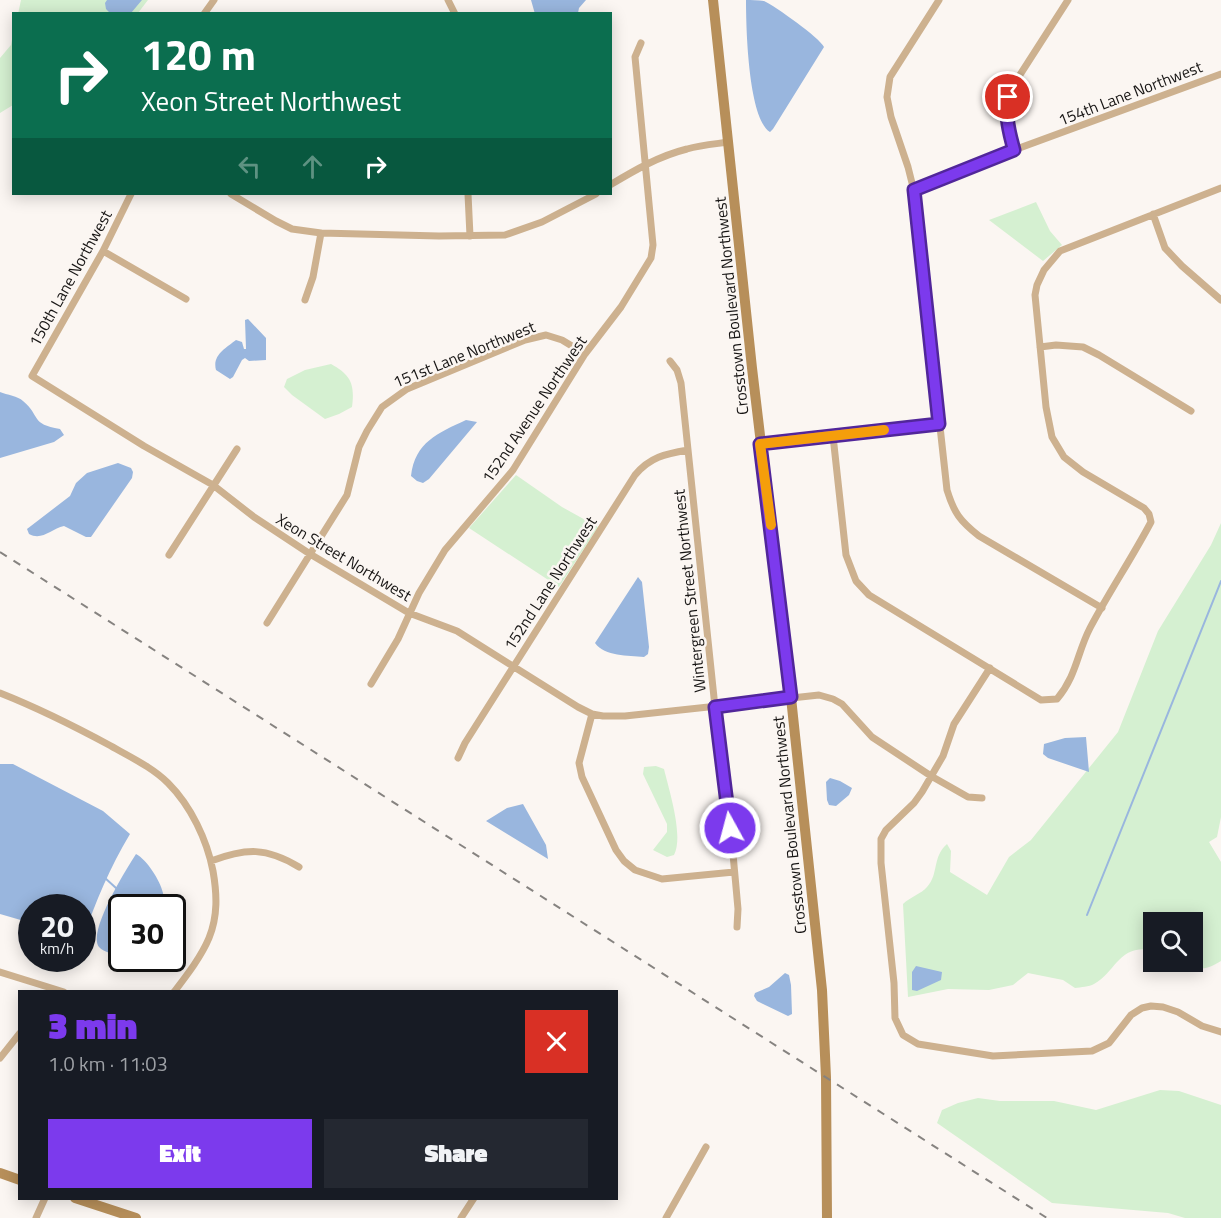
<!DOCTYPE html>
<meta charset="utf-8">
<style>
:root{--surface:#171b24;--page:#242831;--text:#f1f3f6;--muted:#9ea1a6;--accent:#7c3aed}
body{margin:0;font-family:"Titillium Web",sans-serif;background:var(--page);color:var(--text);height:100vh;display:flex;flex-direction:column;font-size:22px;white-space:nowrap}
*{box-sizing:border-box;margin:0}
p{font-size:20px;color:var(--muted)}
.icon{flex:none;width:33px;height:33px;fill:none;stroke:currentColor;stroke-width:2;stroke-linecap:round;stroke-linejoin:round}
.map{position:relative;flex:1;overflow:hidden}
.side{position:absolute;left:18px;top:990px;width:600px;height:210px;display:flex;flex-direction:column;background:var(--surface);border-radius:0px;box-shadow:0 3px 15px #0003}
.side>*{flex:none}
.top-card{position:absolute;left:12px;top:12px;width:600px;height:183px;border-radius:0px;box-shadow:0 3px 15px #0003;background:#0b6e4f;color:#fff;overflow:hidden}
.tools{position:absolute;left:1143px;top:912px;display:grid;gap:12px}
.tools a{display:grid;place-items:center;width:60px;height:60px;border-radius:0px;background:var(--surface);box-shadow:0 3px 15px #0003;font-size:30px}
.speed{position:absolute;left:18px;top:894px;display:flex;gap:12px;font-size:30px;font-weight:700;text-align:center}
.speed>*{display:grid;place-content:center;width:78px;height:78px;border-radius:50%;background:var(--surface);box-shadow:0 3px 15px #0003;line-height:1}
.speed small{font-size:15px;font-weight:400}
.speed .limit{border:3px solid #111;border-radius:9px;background:#fff;color:#111}
.pin{position:absolute;display:grid;place-items:center;width:51px;height:51px;color:#fff;margin:-26px;border:3px solid #fff;border-radius:50%;box-shadow:0 2px 6px #0007}
.me{position:absolute;width:66px;margin:-33px;rotate:353deg;stroke-linejoin:round;filter:drop-shadow(0 0 4px #0008)}
.turn{display:flex;align-items:center;gap:21px;height:126px;padding:0 30px;font-size:27px}
.turn .icon{width:78px;height:78px;stroke-width:2.5}
.turn b{display:block;font-size:42px;line-height:51px}
.lanes{display:flex;align-items:center;height:57px;padding:0 30px;background:#0003;justify-content:center;gap:30px;direction:ltr}
.lanes .off{opacity:.35}
.round{display:grid;place-items:center;flex:none;width:63px;height:63px;border-radius:0px;background:var(--page)}
.overview{display:flex;align-items:center;justify-content:space-between;height:102px;padding:0 30px}
h1{font-size:36px;font-weight:800;line-height:45px;color:var(--accent)}
.action{display:flex;gap:12px;margin-top:auto;padding:12px 30px}
.action a{flex:1;height:69px;border-radius:0px;background:var(--accent);color:#fff;font-size:24px;font-weight:800;line-height:69px;text-align:center}
.action a+a{background:var(--page);color:var(--text)}
.map>svg:first-child{display:block}
</style>
<div class="map">
<svg width="1221" height="1218" viewBox="0 0 1221 1218">
<rect width="100%" height="100%" fill="#fbf6f2"/>
<path fill="#d5f0d1" d="M 21,0 L 148,0 L 138,13 L 18,14 Z
M 13,34 L 13,105 L 0,113 L 0,58 L 11,45 Z
M 1036,202 L 1050,231 L 1062,245 L 1043,261 L 989,220 Z
M 331,364 C 351,375 355,384 352,407 L 339,414 L 325,419 L 292,395 L 284,387 L 287,379 L 305,370 Z
M 516,475 L 562,507 L 598,527 L 559,587 L 469,528 Z
M 1221,523 L 1221,817 L 1217,837 L 1209,842 L 1221,862 L 1221,961 C 1205,970 1202,971 1185,962 L 1192,962 L 1192,922 L 1154,922 L 1153,950 C 1118,944 1117,971 1094,984 C 1089,987 1081,987 1075,988 L 1063,980 L 1028,973 L 1013,985 L 989,990 L 948,989 L 908,997 L 903,904 C 910,897 921,894 927,887 C 939,874 932,857 947,844 L 951,851 L 950,872 L 987,895 L 1009,857 L 1031,840 L 1118,732 L 1158,631 L 1211,545 Z
M 656,766 L 664,769 C 669,790 684,836 674,855 L 667,857 L 653,850 L 667,832 L 667,824 L 643,774 L 644,767 Z
M 1160,1090 L 1179,1091 L 1221,1105 L 1221,1218 L 1185,1218 L 1168,1213 L 1052,1203 L 937,1123 L 942,1110 L 958,1103 L 978,1098 L 1000,1101 L 1054,1101 L 1096,1110 Z"/>
<path fill="#99b6de" d="M 107,0 L 142,0 L 131,13 L 111,14 L 106,9 L 105,3 Z
M 531,0 L 586,0 L 579,8 L 578,13 L 535,14 Z
M 746,0 C 751,0 759,0 764,1 C 775,6 820,38 824,47 L 773,129 L 770,132 C 748,118 746,26 746,0 Z
M 248,319 L 266,338 L 266,360 L 249,361 L 245,358 L 242,360 L 233,377 L 230,379 L 216,370 C 212,355 226,348 236,340 L 242,342 L 244,349 L 246,349 L 245,320 Z
M 0,392 C 7,395 18,396 23,401 C 41,416 30,424 60,429 L 64,435 L 54,442 L 0,458 Z
M 466,420 L 477,422 L 429,479 L 423,483 L 417,481 L 411,476 C 415,442 438,433 466,420 Z
M 118,463 L 131,468 L 133,472 L 132,478 L 91,537 L 86,537 L 64,526 C 51,529 42,541 29,534 L 27,529 L 70,496 L 76,483 L 87,473 Z
M 638,577 L 642,582 L 649,647 L 648,654 L 644,657 C 628,655 605,657 595,643 Z
M 1086,737 L 1089,772 L 1048,758 L 1043,754 L 1044,744 L 1065,738 Z
M 0,764 L 13,764 L 103,811 L 130,834 C 110,867 96,901 83,938 L 82,908 L 32,908 L 31,923 L 0,914 Z
M 830,778 L 840,781 L 852,788 L 849,795 L 836,806 L 829,805 L 827,800 L 826,782 Z
M 523,804 L 546,845 L 548,859 L 486,821 L 507,808 Z
M 136,854 C 147,860 160,880 163,893 C 164,897 162,903 162,907 L 122,908 L 122,958 L 132,959 L 124,966 C 122,964 121,961 119,959 C 115,953 104,953 99,947 C 87,932 127,868 136,854 Z
M 916,966 L 942,972 L 941,980 L 917,991 L 912,990 L 912,972 Z
M 785,973 L 789,975 L 791,985 L 792,1014 L 788,1016 L 757,1001 L 754,996 L 755,993 L 769,987 Z"/>
<g fill="none" stroke-linecap="round" stroke-linejoin="round">
<path stroke="#99b6de" stroke-width="2" d="M 105,878 L 116,888
M 1087,915 L 1221,581"/>
<path stroke="#cdb18f" stroke-width="7" d="M 448,0 L 455,14
M 939,0 L 890,77 L 887,97 L 891,117 L 908,167 L 914,191 L 947,490 C 954,513 960,521 979,536 L 1102,608
M 204,14 L 214,0
M 1014,150 C 1007,126 1004,108 1014,84 L 1068,0
M 610,185 C 635,170 659,156 687,149 C 701,145 715,144 729,142
M 914,191 L 1014,150 L 1221,74
M 131,194 L 103,251 L 32,376 L 144,446 L 213,485 L 254,517 L 310,554 L 409,613 L 457,631 L 578,707 L 592,714 L 603,716 L 625,716 L 819,695 L 833,699 L 842,704 L 872,737 L 931,776 L 968,797 L 982,798
M 231,194 L 276,221 L 292,229 L 321,233 L 439,236 L 505,235 L 542,222 L 596,194
M 468,194 L 470,236
M 1153,214 L 1165,248 L 1182,266 L 1221,300
M 103,251 L 186,299
M 305,300 L 313,277 L 321,233
M 1040,347 L 1056,345 L 1083,347 L 1099,355 L 1191,411
M 670,361 L 677,370 L 681,383 L 715,707 L 732,843 L 738,909 L 737,927
M 833,436 L 846,555 L 856,581 L 869,595 L 1041,700 L 1057,699 C 1077,675 1077,653 1090,628 C 1109,592 1132,558 1151,522 L 1149,514 L 1144,508 L 1083,472 L 1064,457 L 1052,437 L 1046,407 L 1035,295 L 1037,285 L 1044,270 L 1060,251 L 1221,188
M 760,444 L 939,424
M 169,555 L 237,449
M 267,623 L 347,495 L 359,447 L 367,431 L 382,407 L 407,389 L 525,340 L 546,335 L 562,340 L 585,354
M 990,668 L 954,724 L 943,756 L 922,792 L 914,803 L 886,830 L 881,839 L 881,863 L 894,983 L 895,1018 L 903,1035 L 918,1044 L 993,1056 L 1092,1051 L 1109,1043 L 1131,1015 L 1142,1008 L 1151,1006 L 1163,1007 L 1178,1012 L 1202,1026 L 1221,1032
M 371,684 L 398,639 L 419,593 L 445,550 L 513,470 L 585,354 L 621,307 L 651,258 L 653,245 L 635,57 L 641,43
M 0,693 C 38,708 74,726 111,746 C 130,757 152,767 168,783 C 191,806 207,840 213,871 C 217,894 218,916 209,938 C 201,957 187,975 174,992
M 592,714 L 579,763 L 582,777 L 616,850 L 624,861 L 635,870 L 662,879 L 734,872
M 458,758 L 465,743 L 635,475 C 650,457 665,454 688,450
M 211,861 C 246,848 266,847 299,867
M 0,972 L 64,992
M 0,1058 L 20,1033
M 36,1218 L 45,1198
M 461,1218 L 474,1198
M 666,1218 L 706,1147"/>
<path stroke="#b78f5a" stroke-width="10" d="M 713,0 L 752,368 L 790,688 L 822,990 L 826,1077 L 827,1218
M 0,1173 L 20,1180
M 75,1198 L 136,1218"/>
<path stroke="#868380" stroke-width="2" stroke-dasharray="8 8" stroke-linecap="butt" d="M 0,552 L 1047,1218"/>
</g>
<g fill="none" stroke-linecap="round" stroke-linejoin="round">
<defs>
<path id="route" d="M 730,828 L 715,707 L 791,697 L 760,444 L 939,424 L 914,190 L 1014,150 C 1009,132 1005,116 1008,97"/>
</defs>
<use href="#route" stroke="#51269a" stroke-width="15"/>
<use href="#route" stroke="#7c3aed" stroke-width="10"/>
<path stroke="#f59e0b" stroke-width="10" d="M 771,525 L 760,444 L 884,430"/>
</g>
<g text-anchor="middle" stroke-width="5" stroke-linejoin="round" paint-order="stroke">
<g font-size="16" fill="#171514" stroke="#fbf6f2">
<text transform="translate(1130 93) rotate(-21)" y="6">154th Lane Northwest</text>
<text transform="translate(70 278) rotate(-61)" y="6">150th Lane Northwest</text>
<text transform="translate(731 306) rotate(-96)" y="6">Crosstown Boulevard Northwest</text>
<text transform="translate(464 354) rotate(-22)" y="6">151st Lane Northwest</text>
<text transform="translate(534 409) rotate(-56)" y="6">152nd Avenue Northwest</text>
<text transform="translate(344 557) rotate(31)" y="6">Xeon Street Northwest</text>
<text transform="translate(550 583) rotate(-57)" y="6">152nd Lane Northwest</text>
<text transform="translate(689 591) rotate(-96)" y="6">Wintergreen Street Northwest</text>
<text transform="translate(789 825) rotate(-96)" y="6">Crosstown Boulevard Northwest</text>
</g>
</g>
</svg>
<div class="tools">
<a><svg class="icon" aria-label="search" viewBox="0 0 24 24"><circle cx="10" cy="10" r="6"/><path d="M15 15l6 6"/></svg></a>
</div>
<div class="speed"><div>20<small>km/h</small></div><div class="limit">30</div></div>
<div class="pin" style="left:1008px;top:97px;background:#d93025"><svg class="icon" aria-label="arrive" viewBox="0 0 24 24"><path d="M6 21V4h12l-3 4 3 4H6"/></svg></div>
<svg class="me" style="left:730px;top:828px" viewBox="-20 -20 40 40"><circle r="17" fill="#7c3aed" stroke="#fff" stroke-width="3"/><path d="M0-11L8 9 0 5-8 9z" fill="#fff"/></svg>
<div class="top-card">
<div class="turn"><svg class="icon" aria-label="right" viewBox="0 0 24 24"><path d="M7 20v-9h11M14 6l5 5-5 5"/></svg><div><b>120 m</b>Xeon Street Northwest</div></div>
<div class="lanes"><svg class="icon off" aria-label="left" viewBox="0 0 24 24"><path d="M17 20v-9H6M10 6l-5 5 5 5"/></svg><svg class="icon off" aria-label="ahead" viewBox="0 0 24 24"><path d="M12 20V5M6 11l6-6 6 6"/></svg><svg class="icon" aria-label="right" viewBox="0 0 24 24"><path d="M7 20v-9h11M14 6l5 5-5 5"/></svg></div>
</div>
<section class="side">
<div class="overview"><div><h1>3 min</h1><p>1.0 km · 11:03</p></div><a class="round" style="background:#d93025;color:#fff"><svg class="icon" aria-label="close" viewBox="0 0 24 24"><path d="M6 6l12 12M18 6L6 18"/></svg></a></div>
<div class="action"><a>Exit</a><a>Share</a></div>
</section>
</div>
